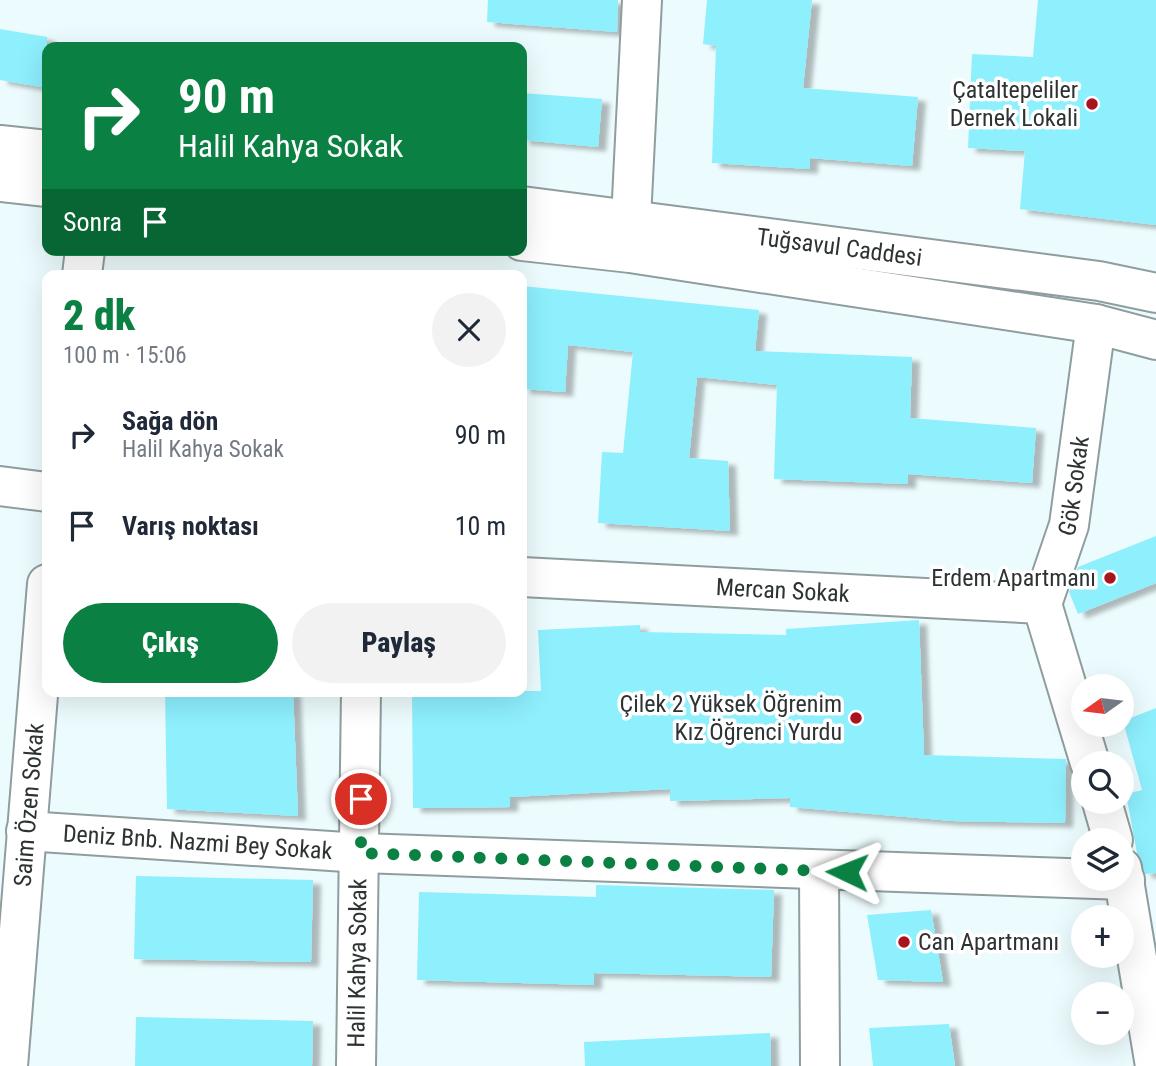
<!DOCTYPE html>
<html lang="tr">
<meta charset="utf-8">
<style>
:root{--surface:#fff;--page:#f2f2f3;--text:#1f2937;--muted:#747a83;--accent:#0b8043}
body{margin:0;font-family:"Roboto Condensed",sans-serif;background:var(--page);color:var(--text);height:100vh;display:flex;flex-direction:column;font-size:26px;white-space:nowrap}
*{box-sizing:border-box;margin:0}
p{font-size:23px;color:var(--muted)}
.icon{flex:none;width:38px;height:38px;fill:none;stroke:currentColor;stroke-width:2;stroke-linecap:round;stroke-linejoin:round}
.map{position:relative;flex:1;overflow:hidden}
.panel{position:absolute;left:42px;top:270px;width:485px;height:427px;display:flex;flex-direction:column;background:var(--surface);border-radius:14px;box-shadow:0 7px 28px #0002}
.panel>*{flex:none}
.banner{position:absolute;left:42px;top:42px;width:485px;height:214px;border-radius:14px;box-shadow:0 7px 28px #0002;background:#0b8043;color:#fff;overflow:hidden}
.needle{width:46px;rotate:256deg}
.fabs{position:absolute;left:1071px;top:674px;display:grid;gap:14px}
.fabs a{display:grid;place-items:center;width:63px;height:63px;border-radius:50%;background:var(--surface);box-shadow:0 7px 28px #0002;font-size:35px}
.pin{position:absolute;display:grid;place-items:center;width:60px;height:60px;color:#fff;margin:-30px;border:4px solid #fff;border-radius:50%;box-shadow:0 2px 7px #0007}
.me{position:absolute;width:77px;margin:-38px;rotate:272deg;stroke-linejoin:round;filter:drop-shadow(0 0 5px #0008)}
.turn{display:flex;align-items:center;gap:24px;height:147px;padding:0 21px;font-size:32px}
.turn .icon{width:91px;height:91px;stroke-width:2.5}
.turn b{display:block;font-size:49px;line-height:60px}
.then{display:flex;align-items:center;height:66px;padding:0 21px;background:#0003;gap:14px;font-size:26px}
.round{display:grid;place-items:center;flex:none;width:74px;height:74px;border-radius:37px;background:var(--page)}
.summary{display:flex;align-items:center;justify-content:space-between;height:119px;padding:0 21px}
h1{font-size:42px;font-weight:800;line-height:52px;color:var(--accent)}
.button{display:flex;gap:14px;margin-top:auto;padding:14px 21px}
.button a{flex:1;height:80px;border-radius:42px;background:var(--accent);color:#fff;font-size:28px;font-weight:800;line-height:80px;text-align:center}
.button a+a{background:var(--page);color:var(--text)}
ul{padding:0;list-style:none}
li{display:flex;align-items:center;gap:21px;height:91px;padding:0 21px}
li div{flex:1}
li b{display:block;font-size:26px}
li em{font-style:normal}
.map>svg:first-child{display:block}
</style>
<div class="map">
<svg width="1156" height="1066" viewBox="0 0 1156 1066">
<defs>
<filter id="shadow"><feDropShadow dx="8" dy="4.5" stdDeviation="2" flood-color="#0004"/></filter>
</defs>
<rect width="100%" height="100%" fill="#ecfbfd"/>
<path fill="#8eeffd" filter="url(#shadow)" d="M 488,0 L 618,0 L 617,32 L 487,22 Z
M 707,0 L 812,0 L 803,88 L 918,97 L 912,166 L 810,158 L 810,169 L 712,163 L 716,46 L 703,44 Z
M 1038,0 L 1156,0 L 1156,225 L 1020,209 L 1025,151 L 968,148 L 972,54 L 1033,57 Z
M 0,29 L 47,37 L 47,88 L 0,80 Z
M 522,93 L 602,99 L 598,147 L 522,140 Z
M 522,286 L 759,310 L 755,351 L 912,357 L 910,418 L 1036,428 L 1032,483 L 908,474 L 908,484 L 774,479 L 777,385 L 697,377 L 689,458 L 728,461 L 730,531 L 598,523 L 602,452 L 623,453 L 633,352 L 568,345 L 565,392 L 522,389 Z
M 1156,536 L 1156,583 L 1078,614 L 1069,592 L 1078,567 Z
M 919,620 L 924,755 L 1066,759 L 1065,823 L 953,821 L 790,807 L 790,798 L 670,801 L 670,789 L 510,797 L 510,807 L 413,808 L 412,691 L 541,691 L 538,630 L 640,625 L 640,632 L 786,635 L 786,629 Z
M 165,691 L 293,691 L 298,816 L 167,809 Z
M 1156,708 L 1156,873 L 1145,874 L 1137,853 L 1126,794 L 1142,790 L 1123,721 Z
M 136,876 L 313,880 L 311,962 L 134,959 Z
M 596,885 L 774,890 L 771,977 L 594,973 L 594,985 L 417,980 L 419,892 L 596,897 Z
M 931,910 L 943,982 L 878,980 L 867,915 Z
M 136,1017 L 313,1021 L 312,1066 L 135,1066 Z
M 949,1024 L 955,1066 L 873,1066 L 869,1028 Z
M 770,1033 L 771,1066 L 585,1066 L 584,1042 Z"/>
<g fill="none" stroke-linecap="round" stroke-linejoin="round">
<defs>
<g id="minor">
<path d="M 631,219 L 642,0"/>
<path d="M 82,275 L 85,250"/>
<path d="M 0,486 L 47,492"/>
<path id="s1" d="M 522,577 L 1042,604"/>
<path id="s2" d="M 1090,763 L 1042,604 L 1069,525 L 1096,324"/>
<path d="M 1102,802 L 1113,840"/>
<path id="s3" d="M 26,831 L 361,853 L 1125,880"/>
<path d="M 1122,868 L 1155,1066"/>
<path d="M 819,871 L 820,1066"/>
<path id="s4" d="M 8,1066 L 47,584"/>
<path id="s5" d="M 356,1066 L 361,691"/>
</g>
<g id="secondary">
<path d="M 0,145 L 47,150"/>
<path d="M 0,182 L 47,187"/>
<path id="s6" d="M 522,206 L 1099,281 L 1156,293"/>
<path d="M 522,241 L 630,253 L 1096,324 L 1156,340"/>
</g>
</defs>
<use href="#minor" stroke="#8f9d9f" stroke-width="42"/>
<use href="#secondary" stroke="#8f9d9f" stroke-width="42"/>
<use href="#minor" stroke="#fff" stroke-width="38"/>
<use href="#secondary" stroke="#fff" stroke-width="38"/>
</g>
<g fill="none" stroke-linecap="round" stroke-linejoin="round">
<path stroke="#0b8043" stroke-width="12" stroke-dasharray="0 21.6" d="M 361,799 L 361,853 L 847,872"/>
</g>
<g fill="#a9151e" stroke="#fff" stroke-width="2.5">
<circle cx="1092" cy="104" r="7"/>
<circle cx="1110" cy="578" r="7"/>
<circle cx="856" cy="718" r="7"/>
<circle cx="904" cy="942" r="7"/>
</g>
<g text-anchor="middle" stroke-width="7" stroke-linejoin="round" paint-order="stroke">
<g font-size="24" fill="#2d3233" stroke="#fff" text-anchor="end">
<text x="1078" y="98">Çataltepeliler<tspan x="1078" dy="28">Dernek Lokali</tspan></text>
<text x="1096" y="586">Erdem Apartmanı</text>
<text x="842" y="712">Çilek 2 Yüksek Öğrenim<tspan x="842" dy="28">Kız Öğrenci Yurdu</tspan></text>
<text x="918" y="950" text-anchor="start">Can Apartmanı</text>
</g>
<g font-size="24" fill="#2d3233" stroke="#fff">
<text dy="8" stroke="none"><textPath href="#s6" startOffset="320">Tuğsavul Caddesi</textPath></text>
<text dy="8" stroke="none"><textPath href="#s2" startOffset="289">Gök Sokak</textPath></text>
<text dy="8" stroke="none"><textPath href="#s1" startOffset="261">Mercan Sokak</textPath></text>
<text dy="8" stroke="none"><textPath href="#s4" startOffset="262">Saim Özen Sokak</textPath></text>
<text dy="8" stroke="none"><textPath href="#s3" startOffset="172">Deniz Bnb. Nazmi Bey Sokak</textPath></text>
<text dy="8" stroke="none"><textPath href="#s5" startOffset="103">Halil Kahya Sokak</textPath></text>
</g>
</g>
</svg>
<div class="fabs">
<a><svg class="needle" viewBox="-14 -14 28 28"><path d="M0-13l5 13h-10z" fill="#e53935"/><path d="M0 13l5-13h-10z" fill="#747a83"/></svg></a>
<a><svg class="icon" aria-label="search" viewBox="0 0 24 24"><circle cx="10" cy="10" r="6"/><path d="M15 15l6 6"/></svg></a>
<a><svg class="icon" aria-label="layers" viewBox="0 0 24 24"><path d="M12 4l9 5-9 5-9-5zM3 14l9 5 9-5"/></svg></a>
<a>+</a>
<a>−</a>
</div>
<div class="pin" style="left:361px;top:799px;background:#d93025"><svg class="icon" aria-label="arrive" viewBox="0 0 24 24"><path d="M6 21V4h12l-3 4 3 4H6"/></svg></div>
<svg class="me" style="left:847px;top:872px" viewBox="-20 -20 40 40"><path d="M0-17L14 15 0 8-14 15z" fill="#0b8043" stroke="#fff" stroke-width="4"/></svg>
<div class="banner">
<div class="turn"><svg class="icon" aria-label="right" viewBox="0 0 24 24"><path d="M7 20v-9h11M14 6l5 5-5 5"/></svg><div><b>90 m</b>Halil Kahya Sokak</div></div>
<div class="then">Sonra<svg class="icon" aria-label="arrive" viewBox="0 0 24 24"><path d="M6 21V4h12l-3 4 3 4H6"/></svg></div>
</div>
<section class="panel">
<div class="summary"><div><h1>2 dk</h1><p>100 m · 15:06</p></div><a class="round"><svg class="icon" aria-label="close" viewBox="0 0 24 24"><path d="M6 6l12 12M18 6L6 18"/></svg></a></div>
<ul>
<li><svg class="icon" aria-label="right" viewBox="0 0 24 24"><path d="M7 20v-9h11M14 6l5 5-5 5"/></svg><div><b>Sağa dön</b><p>Halil Kahya Sokak</p></div><em>90 m</em></li>
<li><svg class="icon" aria-label="arrive" viewBox="0 0 24 24"><path d="M6 21V4h12l-3 4 3 4H6"/></svg><div><b>Varış noktası</b></div><em>10 m</em></li>
</ul>
<div class="button"><a>Çıkış</a><a>Paylaş</a></div>
</section>
</div>
